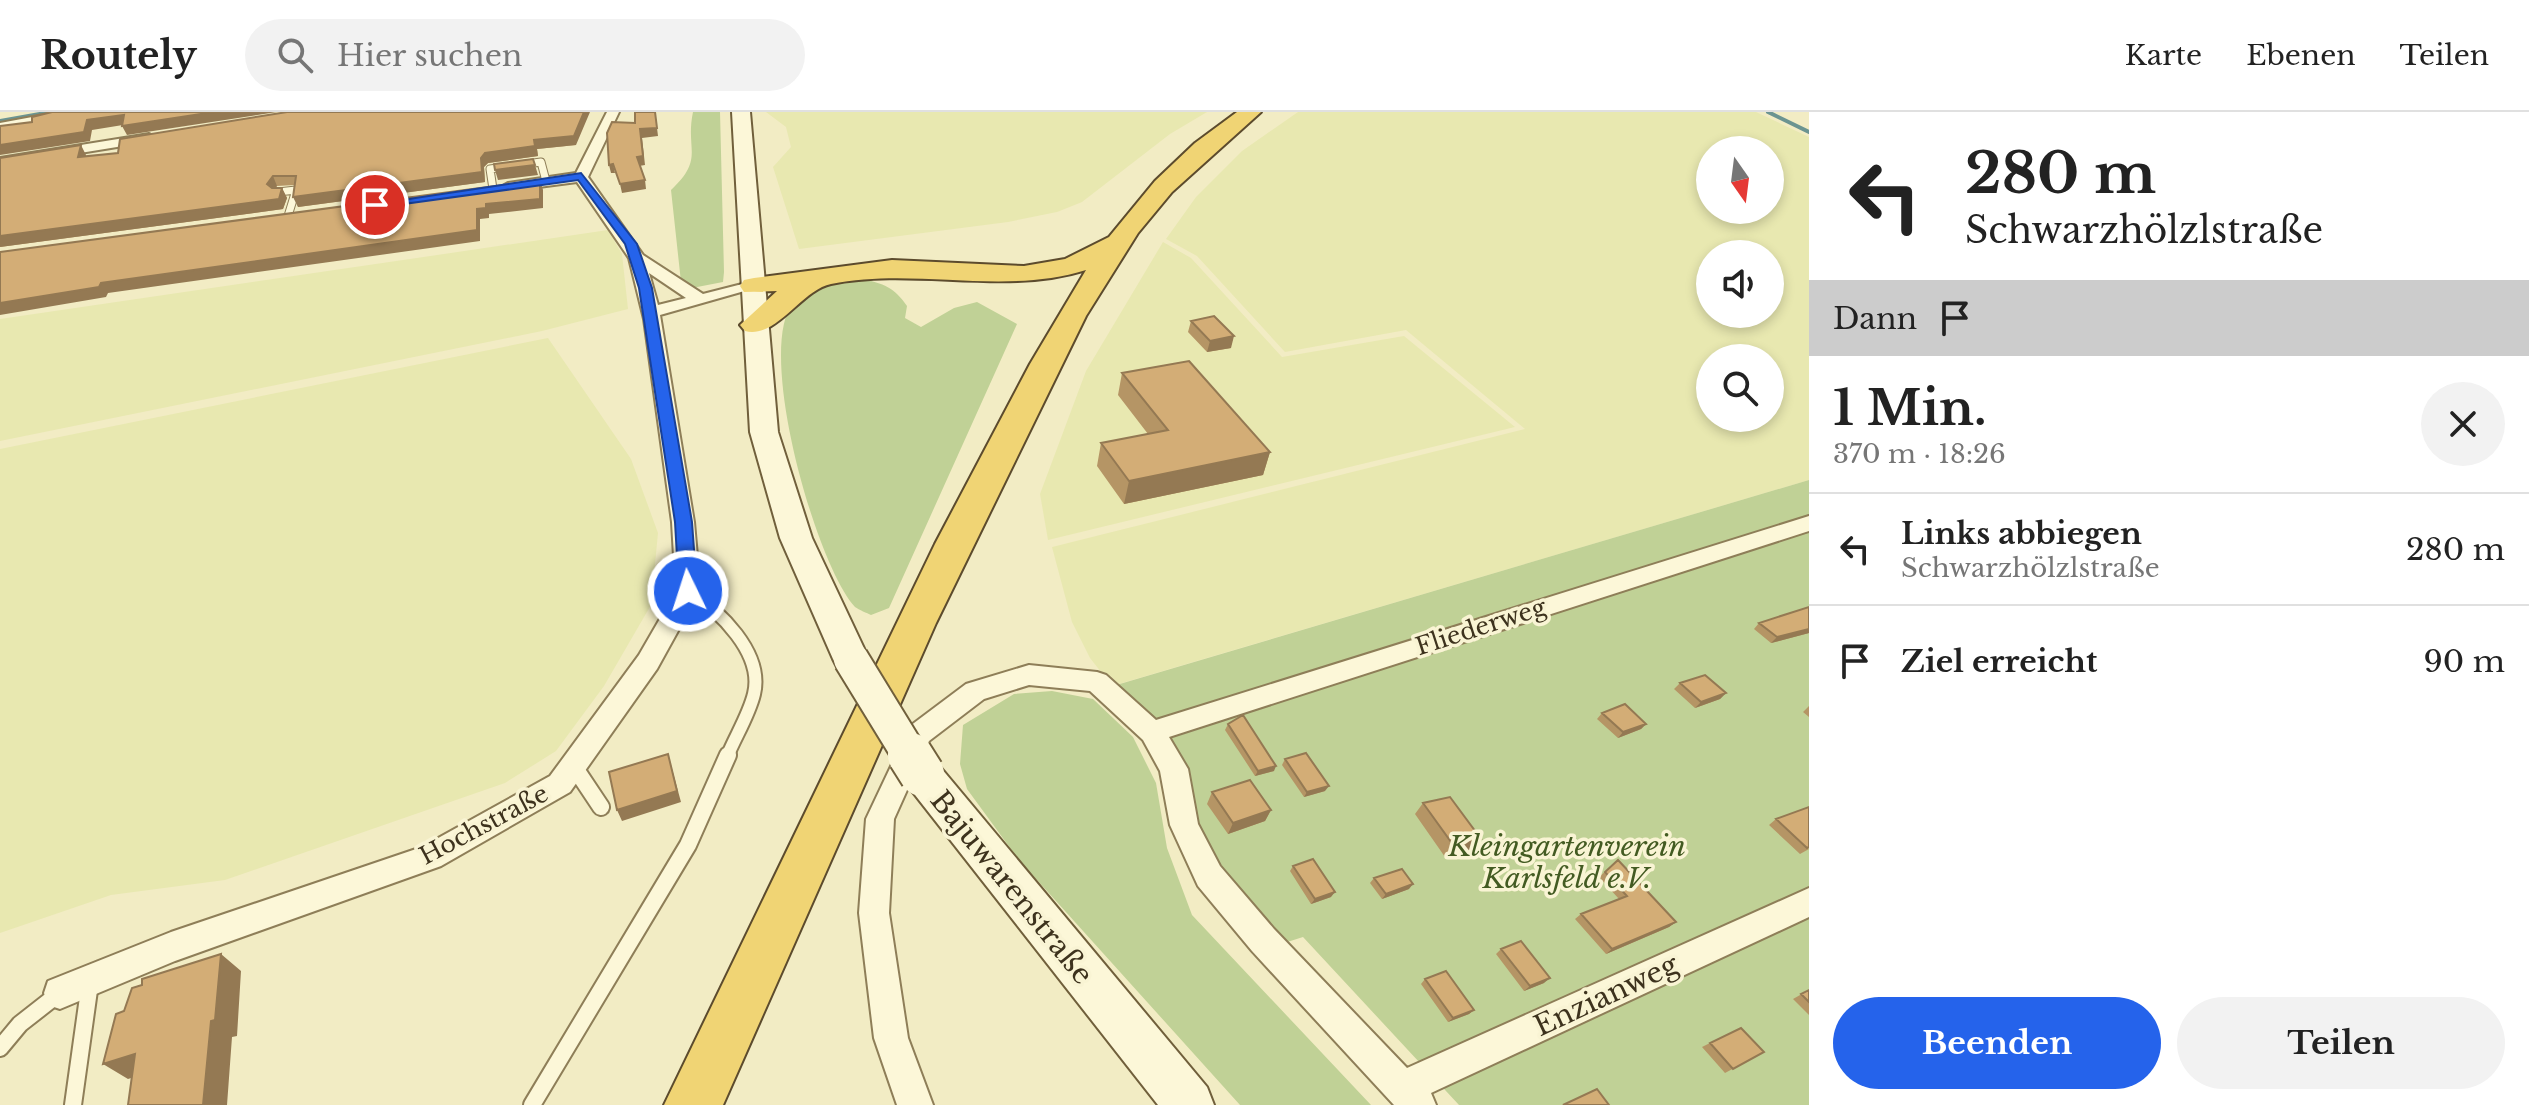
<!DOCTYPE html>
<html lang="de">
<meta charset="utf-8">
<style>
:root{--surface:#fff;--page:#f2f2f2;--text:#222;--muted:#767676;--line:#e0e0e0;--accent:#2563eb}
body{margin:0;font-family:"Libre Baskerville",serif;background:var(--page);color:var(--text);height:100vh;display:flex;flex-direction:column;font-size:30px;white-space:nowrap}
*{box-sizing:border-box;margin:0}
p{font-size:26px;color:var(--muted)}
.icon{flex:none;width:44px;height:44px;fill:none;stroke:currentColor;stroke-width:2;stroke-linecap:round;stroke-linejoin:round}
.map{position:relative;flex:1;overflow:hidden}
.panel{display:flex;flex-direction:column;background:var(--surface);width:720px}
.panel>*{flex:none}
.guide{background:#fff;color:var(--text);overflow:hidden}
.needle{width:52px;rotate:166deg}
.controls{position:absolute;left:1696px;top:24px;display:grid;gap:16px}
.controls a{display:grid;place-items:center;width:88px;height:88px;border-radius:50%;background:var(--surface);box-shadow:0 4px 12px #0003;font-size:40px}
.pin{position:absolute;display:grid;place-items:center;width:68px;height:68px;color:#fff;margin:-34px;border:4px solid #fff;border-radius:50%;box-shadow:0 2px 8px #0007}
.me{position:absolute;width:88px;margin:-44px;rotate:356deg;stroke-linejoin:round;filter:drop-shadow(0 0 6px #0008)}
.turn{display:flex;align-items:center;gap:28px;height:168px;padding:0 24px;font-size:36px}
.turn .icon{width:104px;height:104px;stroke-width:2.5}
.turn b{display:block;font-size:56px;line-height:68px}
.then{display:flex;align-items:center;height:76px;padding:0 24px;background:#0003;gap:16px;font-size:30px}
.round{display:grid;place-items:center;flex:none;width:84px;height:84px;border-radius:42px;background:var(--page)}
.headline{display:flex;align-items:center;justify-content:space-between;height:136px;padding:0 24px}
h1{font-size:48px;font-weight:700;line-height:60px}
.primary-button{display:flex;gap:16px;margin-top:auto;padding:16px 24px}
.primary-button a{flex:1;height:92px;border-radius:48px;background:var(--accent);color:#fff;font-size:32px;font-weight:700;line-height:92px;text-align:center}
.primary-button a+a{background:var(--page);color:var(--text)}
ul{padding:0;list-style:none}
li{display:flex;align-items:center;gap:24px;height:112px;padding:0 24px;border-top:2px solid var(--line)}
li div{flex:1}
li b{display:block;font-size:30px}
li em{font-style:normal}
header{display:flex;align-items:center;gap:48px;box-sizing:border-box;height:112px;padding:0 40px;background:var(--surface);border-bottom:2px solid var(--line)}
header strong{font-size:38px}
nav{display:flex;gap:44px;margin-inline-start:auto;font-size:28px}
.search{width:560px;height:72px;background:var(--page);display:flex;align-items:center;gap:20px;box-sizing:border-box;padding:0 28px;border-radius:44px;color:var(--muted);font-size:30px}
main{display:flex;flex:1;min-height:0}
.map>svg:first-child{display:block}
</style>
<header>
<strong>Routely</strong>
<div class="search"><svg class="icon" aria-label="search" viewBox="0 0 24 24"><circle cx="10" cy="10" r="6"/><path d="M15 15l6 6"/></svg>Hier suchen</div>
<nav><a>Karte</a><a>Ebenen</a><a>Teilen</a></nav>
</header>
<main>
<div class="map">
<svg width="1809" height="993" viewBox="0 0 1809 993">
<rect width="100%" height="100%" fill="#f2ecc4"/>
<path fill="#e8e8b0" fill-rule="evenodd" d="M 766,0 L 1207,0 L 1170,22 L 1082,90 L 1057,100 L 1008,110 L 799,137 L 773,55 L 791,35 L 786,15 Z
M 1298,0 L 1756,0 L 1809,25 L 1809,368 L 1112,574 L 1090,546 L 1072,510 L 1052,435 L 1525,317 L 1406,218 L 1285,240 L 1197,144 L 1166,127 L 1196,85 L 1242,39 ZM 1710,38 L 1770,38 L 1770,98 L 1710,98 ZM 1710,142 L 1770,142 L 1770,202 L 1710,202 ZM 1710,246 L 1770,246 L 1770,306 L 1710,306 Z
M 608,118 L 622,142 L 628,197 L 542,219 L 0,329 L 0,207 Z
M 1163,130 L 1191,146 L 1282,245 L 1404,224 L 1515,315 L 1048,428 L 1040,382 L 1086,259 Z
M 548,226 L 631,347 L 658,421 L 651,493 L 604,574 L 556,639 L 505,671 L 225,768 L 111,783 L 0,821 L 0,337 Z"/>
<path fill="#c0d196" d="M 693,0 L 720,0 L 724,160 L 723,170 L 692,176 L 681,170 L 671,78 C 705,46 685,38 693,0 Z
M 862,167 C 883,171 895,176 907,194 L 905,206 L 921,215 L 954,196 L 977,190 L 1017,212 L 889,496 L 871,503 C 867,501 859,498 855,495 C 816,453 755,238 793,191 C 807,174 842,171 862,167 Z
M 1809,368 L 1809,403 L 1150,610 L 1113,574 Z
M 1809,419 L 1809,993 L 1459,993 L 1303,825 L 1278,833 L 1215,759 L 1166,630 L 1179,621 Z
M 1052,579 L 1093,587 L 1133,625 L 1156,671 L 1167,736 L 1192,803 L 1371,993 L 1240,993 L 1019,748 L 967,677 L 960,652 L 963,613 L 1014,582 Z"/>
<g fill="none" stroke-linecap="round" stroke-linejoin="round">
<path stroke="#6b9491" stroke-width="4" d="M 1768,0 L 1809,20
M 0,9 L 51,0"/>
<defs>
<path id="service-far2" d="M 493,77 L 490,57 L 541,50 L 546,69
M 278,80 L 296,78 L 288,104"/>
<path id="service-far1" d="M 688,479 C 719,498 764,541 754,582 C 749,603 735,625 727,645"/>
<path id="service" d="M 573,653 L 601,695
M 0,936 L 20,912 L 57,883
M 73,993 L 90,871
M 532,993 L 688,733 L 728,643"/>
<path id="minor" d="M 59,0 L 86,0 L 0,19 L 0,11 Z
M 607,0 L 619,0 L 588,65 L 643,143 L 703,182 L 754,169 L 762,174 L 660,203 L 694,410 L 700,479 L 657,557 L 570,680 L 441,754 L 175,849 L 60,897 L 48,893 L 44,881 L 48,869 L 171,820 L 422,735 L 550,664 L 639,543 L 676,479 L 672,410 L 644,207 L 629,146 L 577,70 L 508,79 L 501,75 L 508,71 L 576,61 ZM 649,161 L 686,186 L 658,193 Z
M 149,22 L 156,26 L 154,29 L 0,54 L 0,46 Z
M 1809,404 L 1809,419 L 1169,625 L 1188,657 L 1198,712 L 1220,754 L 1274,817 L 1407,956 L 1809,776 L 1809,805 L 1431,981 L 1436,993 L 1394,993 L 1252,839 L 1198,774 L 1170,713 L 1160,659 L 1143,628 L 1090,579 L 1029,573 L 984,587 L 929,629 L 894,707 L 889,801 L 908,926 L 933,993 L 897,993 L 874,926 L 859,801 L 866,707 L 910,614 L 966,572 L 1029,553 L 1097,560 L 1106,563 L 1156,608 Z"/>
<path id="secondary" d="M 732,0 L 750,0 L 778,320 L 812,426 L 869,547 L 864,557 L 851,561 L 838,557 L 833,547 L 780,426 L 750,320 Z
M 922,645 L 936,650 L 1207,975 L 1214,993 L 1158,993 L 908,674 L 902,662 L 908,650 Z"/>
<path id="trunk" d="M 1237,0 L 1261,0 L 1172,80 L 1138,121 L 1086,204 L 936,511 L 723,993 L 664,993 L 935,432 L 1030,252 L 1086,158 C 1003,184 916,155 831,172 C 801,178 777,227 745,219 L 740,213 L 777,179 L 744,180 L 740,174 L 744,168 L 754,166 L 892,148 L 1024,154 L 1065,147 L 1109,125 L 1155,69 L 1195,31 Z"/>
</defs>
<use href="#service-far2" stroke="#8e7e58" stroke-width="9"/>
<use href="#service-far1" stroke="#8e7e58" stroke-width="16"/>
<use href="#service" stroke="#8e7e58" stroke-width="20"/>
<use href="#minor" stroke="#8e7e58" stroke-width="4"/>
<use href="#secondary" stroke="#705f3b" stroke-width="4"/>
<use href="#trunk" stroke="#5c4b2d" stroke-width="4"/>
<use href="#service-far2" stroke="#fcf7d8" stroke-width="7"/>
<use href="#service-far1" stroke="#fcf7d8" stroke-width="12"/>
<use href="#service" stroke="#fcf7d8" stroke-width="16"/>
<use href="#minor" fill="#fcf7d8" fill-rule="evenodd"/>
<use href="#secondary" fill="#fcf7d8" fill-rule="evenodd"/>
<use href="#trunk" fill="#f0d474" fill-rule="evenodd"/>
<defs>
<path id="secondary-bridge-far1" d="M 851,547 L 911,645"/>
<path id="secondary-bridge" d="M 910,643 L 922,662"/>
</defs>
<use href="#secondary-bridge-far1" stroke="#705f3b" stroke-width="38" stroke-linecap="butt"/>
<use href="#secondary-bridge" stroke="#705f3b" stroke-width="48" stroke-linecap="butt"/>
<use href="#secondary-bridge-far1" stroke="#fcf7d8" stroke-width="34"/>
<use href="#secondary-bridge" stroke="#fcf7d8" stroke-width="44"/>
</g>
<path fill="#b59565" d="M 576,33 L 537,37 L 538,44 L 488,51 L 484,55 L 485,70 L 298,95 L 295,73 L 277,74 L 275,76 L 282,76 L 287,86 L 283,97 L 0,135 L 86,43 L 86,44 Z
M 1191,209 L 1231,236 L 1207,240 L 1188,220 Z
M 1122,261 L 1270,340 L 1263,363 L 1124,392 L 1097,354 L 1101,331 L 1148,322 L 1118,283 Z
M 1809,495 L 1809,521 L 1771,531 L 1754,517 L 1759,511 Z
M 1680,571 L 1726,581 L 1720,587 L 1695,596 L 1674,577 Z
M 1809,594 L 1809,605 L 1803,600 Z
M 1602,601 L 1646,612 L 1641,617 L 1618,626 L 1597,607 Z
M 1228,612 L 1274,659 L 1255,664 L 1225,618 Z
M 1285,647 L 1325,679 L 1304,685 L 1282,653 Z
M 1212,680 L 1271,698 L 1265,709 L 1228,722 L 1207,692 Z
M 1423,691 L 1481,727 L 1472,738 L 1445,745 L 1415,702 Z
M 1776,707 L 1809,737 L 1800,742 L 1769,713 Z
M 1618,748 L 1676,810 L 1669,815 L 1606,842 L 1575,807 L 1581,802 L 1619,787 L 1599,765 Z
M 1293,754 L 1331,785 L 1311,792 L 1290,759 Z
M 1374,766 L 1409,777 L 1382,787 L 1370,771 Z
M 1501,837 L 1544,871 L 1524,879 L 1496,842 Z
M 1425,867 L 1474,898 L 1469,902 L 1448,910 L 1421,872 Z
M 1809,878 L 1809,903 L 1793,887 Z
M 1710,931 L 1764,940 L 1725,961 L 1702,935 Z"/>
<path fill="#947953" d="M 214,0 L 277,0 L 127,23 L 122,14 Z
M 584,0 L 590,0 L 576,33 L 537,37 L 538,44 L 488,51 L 484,55 L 485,70 L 298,95 L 293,85 L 481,46 L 485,41 L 534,28 Z
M 655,0 L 658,24 L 642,26 L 645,53 L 639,54 L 637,45 L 640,17 Z
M 124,3 L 129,12 L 92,18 L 90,29 L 0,43 L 0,33 L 87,8 Z
M 81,33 L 86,43 L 83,55 L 78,45 Z
M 613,52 L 615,61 L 611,61 L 609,53 Z
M 535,53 L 538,63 L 498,68 L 495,58 Z
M 273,64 L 277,74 L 272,81 L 267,72 Z
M 540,68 L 543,78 L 543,96 L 489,102 L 489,106 L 480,107 L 480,129 L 108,181 L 106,185 L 0,203 L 0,191 L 477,97 L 486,92 Z
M 645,68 L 646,77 L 622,81 L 620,72 Z
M 282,76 L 287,86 L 283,97 L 0,135 L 0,124 Z
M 1234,224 L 1231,236 L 1207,240 L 1210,229 Z
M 1270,340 L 1263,363 L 1124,392 L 1129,369 Z
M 1809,517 L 1809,521 L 1771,531 L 1777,525 Z
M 1726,581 L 1720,587 L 1695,596 L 1701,590 Z
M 1646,612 L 1641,617 L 1618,626 L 1623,620 Z
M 668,642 L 681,690 L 622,709 L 617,698 Z
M 1276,654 L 1274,659 L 1255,664 L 1258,659 Z
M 1329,674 L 1325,679 L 1304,685 L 1307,680 Z
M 1271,698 L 1265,709 L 1228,722 L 1233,711 Z
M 1481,727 L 1472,738 L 1445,745 L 1454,734 Z
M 1413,772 L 1409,777 L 1382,787 L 1386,782 Z
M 1335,780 L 1331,785 L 1311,792 L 1315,787 Z
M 1676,810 L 1669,815 L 1606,842 L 1612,837 Z
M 221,842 L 241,859 L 237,924 L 232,925 L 227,993 L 203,993 L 211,909 Z
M 1550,866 L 1544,871 L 1524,879 L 1530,874 Z
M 1474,898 L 1469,902 L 1448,910 L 1453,906 Z
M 135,942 L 160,957 L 128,967 L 103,952 Z"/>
<path fill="#d3ad76" stroke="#947953" stroke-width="2" d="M 52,0 L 214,0 L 122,14 L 124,3 L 87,8 L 84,20 L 0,33 L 0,14 L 32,10 L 32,5 Z
M 287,0 L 584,0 L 574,24 L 534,28 L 535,34 L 485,41 L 481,46 L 482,60 L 293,85 L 296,64 L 273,64 L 267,72 L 272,76 L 282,76 L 279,87 L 0,124 L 0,46 L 81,33 L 78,45 L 118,41 L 120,27 Z
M 635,0 L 655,0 L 657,16 L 640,17 L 643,44 L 637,45 L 645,68 L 620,72 L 613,52 L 609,53 L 607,21 L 612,10 L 635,11 Z
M 533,47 L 535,53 L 495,58 L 494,52 Z
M 540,68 L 540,87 L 486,92 L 486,96 L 477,97 L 477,118 L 101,171 L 99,175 L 0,191 L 0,140 Z
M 1214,204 L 1234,224 L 1210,229 L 1191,209 Z
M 1189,249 L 1270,340 L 1129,369 L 1101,331 L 1168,318 L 1122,261 Z
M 1809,495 L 1809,517 L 1777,525 L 1759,511 Z
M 1705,563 L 1726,581 L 1701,590 L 1680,571 Z
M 1625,592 L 1646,612 L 1623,620 L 1602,601 Z
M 1243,603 L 1276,654 L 1258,659 L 1228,612 Z
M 1306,641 L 1329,674 L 1307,680 L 1285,647 Z
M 668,642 L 677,679 L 617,698 L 609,660 Z
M 1250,668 L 1271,698 L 1233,711 L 1212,680 Z
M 1450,685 L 1481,727 L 1454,734 L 1423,691 Z
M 1809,695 L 1809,735 L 1807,736 L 1776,707 Z
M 1313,747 L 1335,780 L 1315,787 L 1293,754 Z
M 1618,748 L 1676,810 L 1612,837 L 1581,802 L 1627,784 L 1605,760 Z
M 1402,757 L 1413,772 L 1386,782 L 1374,766 Z
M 1521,829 L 1550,866 L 1530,874 L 1501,837 Z
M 221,842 L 215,908 L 211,909 L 203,993 L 128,993 L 135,942 L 103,952 L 116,902 L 124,899 L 132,876 L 142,873 L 142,867 Z
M 1446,859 L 1474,898 L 1453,906 L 1425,867 Z
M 1809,878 L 1809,890 L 1801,882 Z
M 1741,916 L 1764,940 L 1733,957 L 1710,931 Z
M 1597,977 L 1609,993 L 1563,993 Z"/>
<path fill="#2563eb" stroke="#184099" stroke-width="2" d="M 581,61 L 637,132 L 652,176 L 692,410 L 697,479 L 688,485 L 679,479 L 675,410 L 639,176 L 625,132 L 578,68 L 375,96 L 369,93 Z"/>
<g text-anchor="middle" stroke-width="7" stroke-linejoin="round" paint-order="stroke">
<g font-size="24" fill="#3d321d" stroke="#f9f4d4">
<text transform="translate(1481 515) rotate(-18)" y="8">Fliederweg</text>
<text transform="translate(484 713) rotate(-28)" y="8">Hochstraße</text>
</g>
<g font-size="28" font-style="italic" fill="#435b22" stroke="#f9f4d4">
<text x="1567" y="744">Kleingartenverein<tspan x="1567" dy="32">Karlsfeld e.V.</tspan></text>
</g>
<g font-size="28" fill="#3d321d" stroke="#f9f4d4">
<text transform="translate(1012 775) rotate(51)" y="10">Bajuwarenstraße</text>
<text transform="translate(1606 883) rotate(-25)" y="10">Enzianweg</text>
</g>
</g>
</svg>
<div class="controls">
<a><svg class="needle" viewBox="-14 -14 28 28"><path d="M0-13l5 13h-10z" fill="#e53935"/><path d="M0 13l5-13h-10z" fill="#767676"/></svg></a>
<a><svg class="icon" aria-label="sound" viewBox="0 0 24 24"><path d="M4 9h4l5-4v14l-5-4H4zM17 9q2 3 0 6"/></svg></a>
<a><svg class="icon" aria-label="search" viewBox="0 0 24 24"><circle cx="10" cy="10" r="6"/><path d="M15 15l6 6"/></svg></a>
</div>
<div class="pin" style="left:375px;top:93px;background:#d93025"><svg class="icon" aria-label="arrive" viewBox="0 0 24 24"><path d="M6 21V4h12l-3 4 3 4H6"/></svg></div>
<svg class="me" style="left:688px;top:479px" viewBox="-20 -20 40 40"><circle r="17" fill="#2563eb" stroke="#fff" stroke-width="3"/><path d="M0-11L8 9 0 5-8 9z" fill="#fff"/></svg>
</div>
<section class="panel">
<div class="guide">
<div class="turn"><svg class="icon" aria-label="left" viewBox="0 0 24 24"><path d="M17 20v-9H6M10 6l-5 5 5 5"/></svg><div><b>280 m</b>Schwarzhölzlstraße</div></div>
<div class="then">Dann<svg class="icon" aria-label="arrive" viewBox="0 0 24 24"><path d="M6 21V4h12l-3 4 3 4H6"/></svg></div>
</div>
<div class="headline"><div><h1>1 Min.</h1><p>370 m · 18:26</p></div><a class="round"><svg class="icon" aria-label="close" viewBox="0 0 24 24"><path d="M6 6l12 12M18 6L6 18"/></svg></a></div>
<ul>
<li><svg class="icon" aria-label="left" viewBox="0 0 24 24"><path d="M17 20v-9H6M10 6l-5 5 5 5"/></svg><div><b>Links abbiegen</b><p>Schwarzhölzlstraße</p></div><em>280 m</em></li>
<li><svg class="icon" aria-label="arrive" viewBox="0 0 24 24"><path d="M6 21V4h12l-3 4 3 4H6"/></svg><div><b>Ziel erreicht</b></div><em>90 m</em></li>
</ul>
<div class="primary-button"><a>Beenden</a><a>Teilen</a></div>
</section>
</main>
